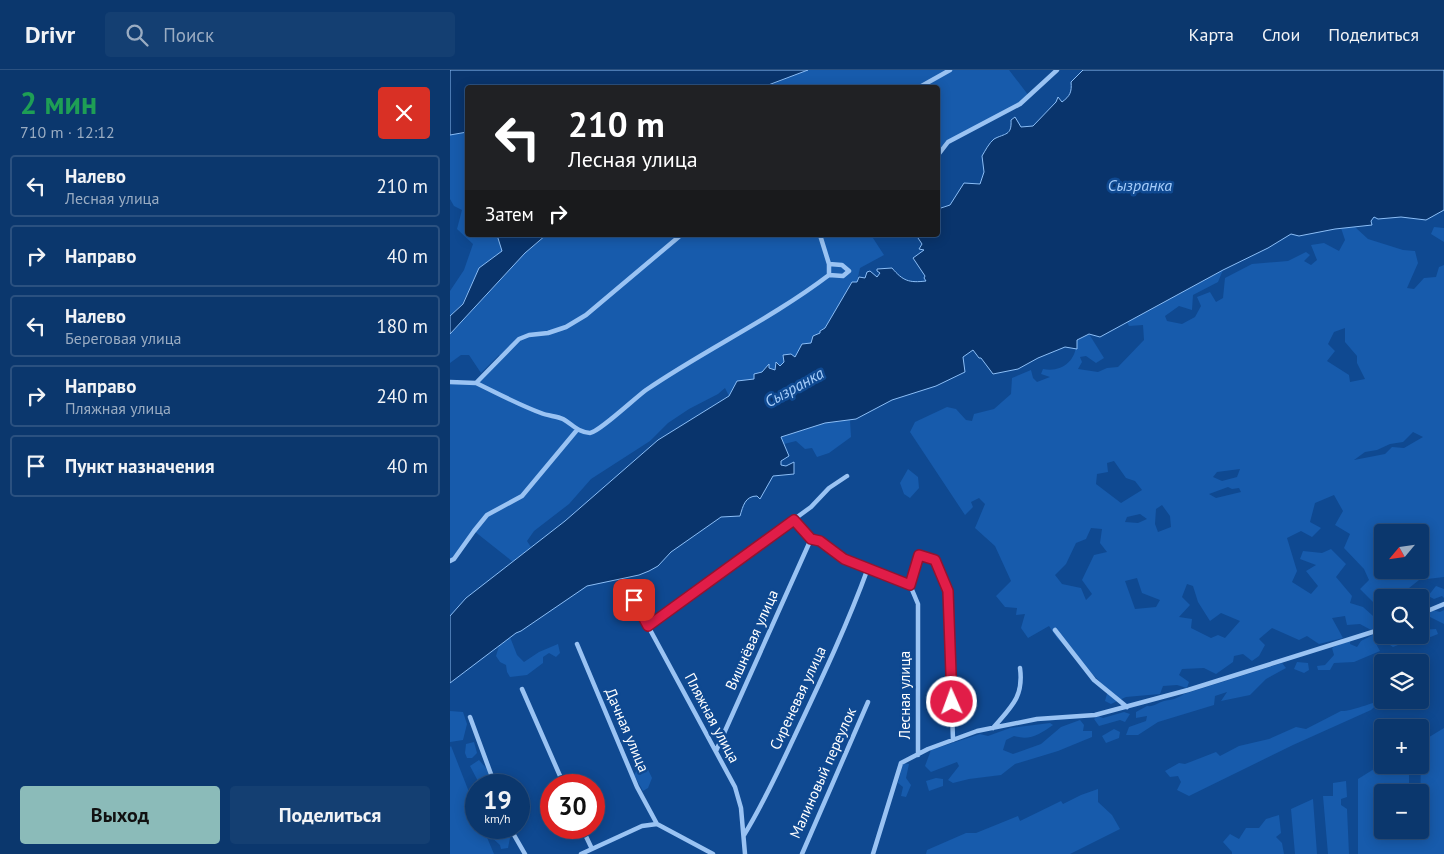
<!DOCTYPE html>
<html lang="ru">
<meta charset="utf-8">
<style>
:root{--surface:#0b376d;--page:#143f72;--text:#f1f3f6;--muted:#9aacc2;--line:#2b5180;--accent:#8bbbb9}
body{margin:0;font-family:"PT Sans",sans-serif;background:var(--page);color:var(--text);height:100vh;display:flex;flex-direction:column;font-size:19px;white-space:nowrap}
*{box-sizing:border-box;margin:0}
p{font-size:16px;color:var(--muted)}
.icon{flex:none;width:28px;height:28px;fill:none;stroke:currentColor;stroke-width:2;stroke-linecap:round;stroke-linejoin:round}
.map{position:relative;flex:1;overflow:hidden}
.details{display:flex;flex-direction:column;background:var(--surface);width:450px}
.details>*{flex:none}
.top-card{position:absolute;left:15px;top:15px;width:475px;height:152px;border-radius:5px;box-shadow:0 2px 12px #0003,0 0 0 1px var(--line);background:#202124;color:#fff;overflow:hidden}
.needle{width:32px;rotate:241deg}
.controls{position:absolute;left:924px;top:454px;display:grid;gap:10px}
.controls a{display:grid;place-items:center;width:55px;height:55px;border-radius:5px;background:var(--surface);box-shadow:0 2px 12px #0003,0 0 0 1px var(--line);font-size:25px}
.speed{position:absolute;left:15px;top:704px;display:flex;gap:10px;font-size:25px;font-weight:700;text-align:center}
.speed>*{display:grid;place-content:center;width:65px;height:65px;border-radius:50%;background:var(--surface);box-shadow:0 2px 12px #0003,0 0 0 1px var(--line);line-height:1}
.speed small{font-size:12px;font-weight:400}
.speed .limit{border:8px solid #d22;background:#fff;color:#111}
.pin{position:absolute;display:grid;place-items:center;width:42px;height:42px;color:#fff;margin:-21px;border-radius:10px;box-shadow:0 2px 8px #0006}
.me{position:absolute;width:55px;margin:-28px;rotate:358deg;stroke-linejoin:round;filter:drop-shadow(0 0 4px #0008)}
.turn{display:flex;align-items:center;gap:18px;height:105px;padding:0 20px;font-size:22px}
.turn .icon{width:65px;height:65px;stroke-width:2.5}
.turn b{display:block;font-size:35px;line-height:42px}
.then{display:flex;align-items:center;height:48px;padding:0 20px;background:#0003;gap:10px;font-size:19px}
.round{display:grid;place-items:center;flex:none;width:52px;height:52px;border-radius:5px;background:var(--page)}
.head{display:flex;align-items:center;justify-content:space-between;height:85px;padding:0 20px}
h1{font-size:30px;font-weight:600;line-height:38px;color:#1e9e55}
.primary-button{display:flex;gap:10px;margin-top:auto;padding:10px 20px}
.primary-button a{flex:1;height:58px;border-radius:5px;background:var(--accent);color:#111;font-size:20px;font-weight:600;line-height:58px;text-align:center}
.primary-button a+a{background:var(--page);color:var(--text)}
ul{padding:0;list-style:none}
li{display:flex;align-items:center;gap:15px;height:62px;margin:0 10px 8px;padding:0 10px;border:2px solid var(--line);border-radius:5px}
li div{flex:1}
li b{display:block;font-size:19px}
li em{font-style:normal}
header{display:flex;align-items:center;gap:30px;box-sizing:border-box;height:70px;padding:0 25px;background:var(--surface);border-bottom:1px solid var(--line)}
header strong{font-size:24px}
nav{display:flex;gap:28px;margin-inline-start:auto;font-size:18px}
.search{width:350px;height:45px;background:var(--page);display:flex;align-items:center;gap:12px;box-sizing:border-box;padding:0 18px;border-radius:5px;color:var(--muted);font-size:19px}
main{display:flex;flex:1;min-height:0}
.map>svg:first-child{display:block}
</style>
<header>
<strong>Drivr</strong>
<div class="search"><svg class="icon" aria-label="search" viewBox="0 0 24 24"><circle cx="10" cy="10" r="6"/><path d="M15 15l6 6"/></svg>Поиск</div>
<nav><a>Карта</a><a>Слои</a><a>Поделиться</a></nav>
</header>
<main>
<section class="details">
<div class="head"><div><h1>2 мин</h1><p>710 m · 12:12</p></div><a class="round" style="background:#d93025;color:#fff"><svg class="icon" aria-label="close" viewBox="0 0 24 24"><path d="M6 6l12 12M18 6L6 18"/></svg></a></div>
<ul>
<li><svg class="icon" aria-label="left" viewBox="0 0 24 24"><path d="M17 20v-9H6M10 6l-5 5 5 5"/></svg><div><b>Налево</b><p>Лесная улица</p></div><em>210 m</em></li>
<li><svg class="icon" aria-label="right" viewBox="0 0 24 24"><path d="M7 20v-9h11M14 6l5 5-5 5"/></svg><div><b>Направо</b></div><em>40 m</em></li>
<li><svg class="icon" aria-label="left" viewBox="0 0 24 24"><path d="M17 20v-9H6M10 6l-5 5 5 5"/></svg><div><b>Налево</b><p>Береговая улица</p></div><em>180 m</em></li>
<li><svg class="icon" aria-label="right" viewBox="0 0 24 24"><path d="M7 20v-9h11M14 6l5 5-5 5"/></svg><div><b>Направо</b><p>Пляжная улица</p></div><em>240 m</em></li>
<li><svg class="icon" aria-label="arrive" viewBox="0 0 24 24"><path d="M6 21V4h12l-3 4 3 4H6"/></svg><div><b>Пункт назначения</b></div><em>40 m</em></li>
</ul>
<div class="primary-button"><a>Выход</a><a>Поделиться</a></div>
</section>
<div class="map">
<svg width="994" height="784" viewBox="0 0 994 784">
<rect width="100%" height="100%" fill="#0f4991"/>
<path fill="#175bac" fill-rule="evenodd" d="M 358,0 L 559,0 L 579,26 L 570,34 L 498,72 L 488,85 L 488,18 L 313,18 Z
M 17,62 L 18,165 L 47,165 L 52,181 L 29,198 L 12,234 L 0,246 L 0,221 L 14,200 L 23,174 L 7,159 L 12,140 L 4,136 L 0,129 L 0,65 Z
M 905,157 L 918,169 L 953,180 L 965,181 L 968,193 L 957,218 L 964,219 L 974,208 L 986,207 L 989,197 L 994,195 L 994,507 L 969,510 L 954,522 L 961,527 L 932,528 L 932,541 L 910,519 L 919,510 L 914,499 L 894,478 L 900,464 L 885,455 L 893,441 L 884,425 L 865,433 L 860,452 L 871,458 L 862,467 L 851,461 L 837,468 L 847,501 L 842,512 L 861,524 L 868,516 L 856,501 L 866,495 L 850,489 L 853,481 L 872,483 L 881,479 L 896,494 L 886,507 L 902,526 L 900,533 L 913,537 L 932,554 L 921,560 L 910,554 L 897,555 L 895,546 L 882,548 L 893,568 L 869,574 L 857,566 L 849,570 L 822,558 L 809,569 L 815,575 L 809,586 L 802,591 L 793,584 L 784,586 L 783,592 L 766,604 L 754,598 L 732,599 L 729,605 L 739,612 L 737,618 L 727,615 L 713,616 L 710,624 L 676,627 L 661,634 L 655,631 L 658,620 L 607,568 L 599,556 L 578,568 L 571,558 L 575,544 L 566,545 L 567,538 L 555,537 L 546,526 L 561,511 L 545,476 L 525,458 L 535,434 L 529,428 L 521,432 L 523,437 L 515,445 L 460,362 L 465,352 L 497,337 L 506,339 L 516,350 L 522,351 L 524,344 L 544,339 L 561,324 L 562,308 L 581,300 L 583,308 L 587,312 L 600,307 L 591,304 L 593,299 C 612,303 628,290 626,270 L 639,264 L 654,288 L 646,293 L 636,286 L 630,287 L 632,292 L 628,299 L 648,302 L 657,298 L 668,297 L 694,270 L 693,255 L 679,256 L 677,252 L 773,200 L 768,212 L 743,225 L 742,240 L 729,236 L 715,246 L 717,251 L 732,254 L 745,247 L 751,236 L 747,227 L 760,222 L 766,232 L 773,228 L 775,208 L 802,194 L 838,191 L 856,182 L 860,185 L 854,191 L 861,195 L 867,190 L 861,175 L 874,173 L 889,181 L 895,170 L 891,158 ZM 895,258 L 895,272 L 907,286 L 907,293 L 915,309 L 900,312 L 899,305 L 877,291 L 885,281 L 878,274 L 884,262 ZM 963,362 L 973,367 L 954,378 L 942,377 L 935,384 L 904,390 L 915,382 L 927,380 L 940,374 L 953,372 ZM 664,391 L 676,408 L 685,411 L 692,420 L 671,433 L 646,414 L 647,404 L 658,402 L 657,393 ZM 790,399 L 787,407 L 772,411 L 763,407 L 767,402 ZM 778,417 L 782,419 L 789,418 L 791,422 L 766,428 L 759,424 ZM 712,435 L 720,446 L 721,457 L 708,462 L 705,454 L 706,439 ZM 690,444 L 697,449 L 688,453 L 675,452 L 677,447 ZM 641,458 L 652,459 L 650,473 L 657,482 L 644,485 L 632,510 L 642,524 L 636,530 L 631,518 L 612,514 L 605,505 L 616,494 L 626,473 L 636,469 ZM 932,462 L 970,462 L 970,500 L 932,500 ZM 687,508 L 692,523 L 710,530 L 706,537 L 685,539 L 675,511 ZM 737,514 L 743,516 L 748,532 L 760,551 L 771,543 L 790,551 L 775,568 L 768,565 L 761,568 L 741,558 L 742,549 L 729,547 L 740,535 L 732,527 Z
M 984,157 L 994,158 L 994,172 L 981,164 Z
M 96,165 L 421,165 L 434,185 L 410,198 L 407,212 L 375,258 L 370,260 L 370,263 C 363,271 356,279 347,286 C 341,290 335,291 330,297 L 326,293 L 325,300 L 319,298 L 319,295 L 304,309 L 287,311 L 279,326 L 275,318 L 268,324 L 239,339 L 218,353 L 200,371 L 141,409 L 119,434 L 84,461 L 77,471 L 81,477 L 63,492 L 24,461 L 0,491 L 0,312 L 26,313 L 51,288 L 49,285 L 31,303 L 19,285 L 11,285 L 0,293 L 0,264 L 75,183 Z
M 400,350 L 401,367 L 379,383 L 367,387 L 362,378 L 355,379 L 346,371 L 334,374 L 331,367 L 375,353 Z
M 458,399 L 468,407 L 469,418 L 460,428 L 454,424 L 450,413 Z
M 986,516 L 994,519 L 994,528 L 992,526 L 984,529 L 978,526 Z
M 982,540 L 990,542 L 994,540 L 994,554 L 978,546 Z
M 986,559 L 988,564 L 973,570 L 972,566 L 960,566 L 953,573 L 943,577 L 931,569 L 925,572 L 930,581 L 904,592 L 884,593 L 880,600 L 868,600 L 867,596 L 875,595 L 884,585 L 882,578 L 900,569 L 900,574 L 907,577 L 911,571 L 932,560 L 932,565 L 936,565 L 938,567 L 970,565 L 970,560 Z
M 60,567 L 67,585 L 74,592 L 89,582 L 108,574 L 110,583 L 106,587 L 99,583 L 93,587 L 93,593 L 77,605 L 60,607 L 57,602 L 56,595 L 50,592 L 46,586 L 49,576 Z
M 847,592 L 858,593 L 859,600 L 854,603 L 844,599 Z
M 832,593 L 836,598 L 816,609 L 800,625 L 771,631 L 777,622 L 765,626 L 764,635 L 708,652 L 688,665 L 676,665 L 679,657 L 696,651 L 697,646 L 686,648 L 686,642 L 697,636 C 704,637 707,633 714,631 C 724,629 724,630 734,624 Z
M 932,630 L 921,640 L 843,675 L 739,726 L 727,720 L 731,712 L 728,706 L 720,707 L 715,701 L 729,693 L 735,694 L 766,682 L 770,686 L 789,676 L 819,669 L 846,657 L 856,659 L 891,641 C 899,642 922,633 932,630 Z
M 0,641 L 13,642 L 17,654 L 13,670 L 0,672 Z
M 674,642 L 680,644 L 675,652 L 670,650 L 649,656 L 644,649 L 648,646 L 653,648 Z
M 630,650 L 634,655 L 633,661 L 642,661 L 642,667 L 608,681 L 565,694 L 551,705 L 519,709 L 503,713 L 498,710 L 509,696 L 507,692 L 481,702 L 475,696 L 481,680 L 530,664 L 538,666 L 560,658 L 600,653 L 603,655 C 590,664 580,671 564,666 L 556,670 L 553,680 L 563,684 L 591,674 L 611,657 Z
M 994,658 L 994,784 L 908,784 L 908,709 L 932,694 L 959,695 L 959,722 L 932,722 L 932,760 L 963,760 L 970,763 L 971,672 Z
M 664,659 L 670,662 L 669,668 L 656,673 L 652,666 Z
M 24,672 L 27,683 L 22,688 L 17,688 L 15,683 L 16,674 Z
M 1,676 L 26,740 L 26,758 L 33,758 L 44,784 L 0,784 L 0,677 Z
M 193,689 L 202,708 L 198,718 L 193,721 L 184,705 L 187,700 L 184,695 Z
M 29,690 L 37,699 L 42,715 L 30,715 L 20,696 Z
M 453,693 L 459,694 L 456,708 L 461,715 L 456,727 L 451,726 L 453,717 L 448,713 Z
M 486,708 L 493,709 L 493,716 L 479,721 L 476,711 Z
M 896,711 L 897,727 L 891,729 L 891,735 L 897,739 L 899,784 L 878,784 L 873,726 L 883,726 L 883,713 Z
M 648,719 L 648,732 L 662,745 L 670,759 L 620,784 L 476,784 L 477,780 L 516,763 L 526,763 L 568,746 L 570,751 L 611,731 L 613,734 L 631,725 Z
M 863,729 L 867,784 L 845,784 L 841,739 Z
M 829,745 L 831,763 L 826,767 L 832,773 L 834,784 L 782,784 L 782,782 L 773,772 L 780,764 L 789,769 L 796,758 L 809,758 L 816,749 Z
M 42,758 L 57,758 L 61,763 L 58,778 L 51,779 L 50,775 L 40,766 Z"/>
<path fill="#09346c" stroke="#8bbef7" d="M 0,0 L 358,0 L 313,17 L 18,18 L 17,62 L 0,65 Z
M 633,0 L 994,0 L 994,140 L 976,150 L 951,147 L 928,149 L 924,147 L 921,151 L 922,155 L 885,159 L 849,166 L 841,164 L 818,178 L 773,200 L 650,267 L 639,264 L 627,270 L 627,279 L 615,277 L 588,288 L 568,299 L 543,304 L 531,288 L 529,288 L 523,280 L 513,287 L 515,302 L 486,316 L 442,330 L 406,349 L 375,353 L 331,367 L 339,386 L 331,391 L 331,395 L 336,396 L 344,392 L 344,404 L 323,406 L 310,429 L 307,426 C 295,426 293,436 290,446 L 271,447 L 221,482 L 208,496 L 199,501 L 189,505 L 137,516 L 71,561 L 66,563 L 0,613 L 0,546 L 16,528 L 115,451 L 208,370 L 279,326 L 287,311 L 304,309 L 304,304 L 312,302 L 319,294 L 319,298 L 325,300 L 326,292 L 330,296 L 334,292 L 333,285 L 341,284 L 345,287 L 352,274 L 361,273 L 363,266 L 370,263 L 370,261 L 375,258 L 402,212 L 407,212 L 409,207 L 415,208 L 417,202 L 420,201 L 427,207 L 430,203 L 427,201 L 427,199 L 442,198 C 453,211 459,213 476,211 L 474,208 L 475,206 L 463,188 L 474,180 L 469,179 L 472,174 L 466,165 L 488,165 L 488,139 L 500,135 L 514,113 L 530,114 L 534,102 L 532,86 C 535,81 539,73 544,69 C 555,63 562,66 561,50 L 565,47 L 571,57 L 583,56 L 606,32 L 608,27 L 612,32 C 620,26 622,22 621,12 Z
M 47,165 L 96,165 L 75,183 L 0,264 L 0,246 L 13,234 L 29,198 L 52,181 Z"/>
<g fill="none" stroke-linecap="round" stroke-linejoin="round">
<path stroke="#9ac3f3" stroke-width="4.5" d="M 468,18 L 500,0
M 488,85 L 498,72 L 570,34 L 607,0
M 379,194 L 392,195 L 399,201 L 393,206 L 379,205
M 0,312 L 26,313 L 69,269 L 79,265 L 98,263 L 116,257 L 136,245 L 231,165
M 26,313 C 47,323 69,335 91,343 C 98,346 107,346 113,349 C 122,354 129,363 140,363 C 149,362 185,328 196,320 C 256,279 321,249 379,205 L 379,194 L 370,165
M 344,450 L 361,469 L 370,471 L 394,489 L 460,515
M 0,491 L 4,489 L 24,461 L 37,445 L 72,426 L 127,360
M 184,530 L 285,717 L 291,738 L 295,784
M 970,544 L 994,534
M 198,556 L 361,437 L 379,418 L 397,406
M 605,560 L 644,610 L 677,637
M 127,574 L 187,717 L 207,754
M 72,619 L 114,715
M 20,647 L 45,715
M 543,658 C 561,637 574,627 570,598
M 266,681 L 361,469
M 468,685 L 468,534 L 460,515 L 469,485 L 485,490 L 498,521 L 503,670
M 207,754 L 263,784
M 60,758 L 75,784
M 132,758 L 142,779
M 294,765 C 315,731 331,695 348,659 C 373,606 398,553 418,498
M 131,784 L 192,756 L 207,754
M 352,784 L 418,632
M 423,784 L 451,693 L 478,679 L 527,661 L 587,649 L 645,645 L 738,620 L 932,559"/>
</g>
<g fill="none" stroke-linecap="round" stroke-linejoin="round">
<defs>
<path id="route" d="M 184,530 L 198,556 L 344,450 L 361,469 L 370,471 L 394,489 L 460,515 L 469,485 L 485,490 L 498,521 L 502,632"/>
</defs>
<use href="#route" stroke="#92132f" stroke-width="12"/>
<use href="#route" stroke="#e11d48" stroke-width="9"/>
</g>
<g text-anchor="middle" stroke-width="5" stroke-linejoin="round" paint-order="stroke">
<g font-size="15" fill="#fff" stroke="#0f4991">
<text transform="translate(302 570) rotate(-66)" y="5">Вишнёвая улица</text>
<text transform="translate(455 625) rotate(-90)" y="5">Лесная улица</text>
<text transform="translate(348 628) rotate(-65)" y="5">Сиреневая улица</text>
<text transform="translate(262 648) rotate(62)" y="5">Пляжная улица</text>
<text transform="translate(177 660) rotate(67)" y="5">Дачная улица</text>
<text transform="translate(373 703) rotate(-66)" y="5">Малиновый переулок</text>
</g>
<g font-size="16" font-style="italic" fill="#a6cdfa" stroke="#0f4991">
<text x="690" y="121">Сызранка</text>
<text transform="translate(344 317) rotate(-29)" y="6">Сызранка</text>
</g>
</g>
</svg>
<div class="controls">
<a><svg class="needle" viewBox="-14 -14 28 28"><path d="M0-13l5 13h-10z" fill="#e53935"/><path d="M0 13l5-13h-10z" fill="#9aacc2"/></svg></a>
<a><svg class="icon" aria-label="search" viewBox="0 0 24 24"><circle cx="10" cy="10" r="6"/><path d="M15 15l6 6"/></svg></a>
<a><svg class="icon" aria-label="layers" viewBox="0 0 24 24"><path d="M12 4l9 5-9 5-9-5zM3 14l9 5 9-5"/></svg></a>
<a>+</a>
<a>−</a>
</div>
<div class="speed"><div>19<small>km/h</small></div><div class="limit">30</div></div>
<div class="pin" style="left:184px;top:530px;background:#d93025"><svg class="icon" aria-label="arrive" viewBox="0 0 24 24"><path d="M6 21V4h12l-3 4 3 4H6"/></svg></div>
<svg class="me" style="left:502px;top:632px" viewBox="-20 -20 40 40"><circle r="17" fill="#e11d48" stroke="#fff" stroke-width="3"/><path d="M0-11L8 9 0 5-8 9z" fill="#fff"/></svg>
<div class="top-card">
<div class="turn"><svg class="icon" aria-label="left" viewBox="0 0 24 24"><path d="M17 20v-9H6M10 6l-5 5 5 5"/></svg><div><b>210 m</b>Лесная улица</div></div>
<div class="then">Затем<svg class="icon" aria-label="right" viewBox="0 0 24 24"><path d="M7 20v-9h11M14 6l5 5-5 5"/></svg></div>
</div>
</div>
</main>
